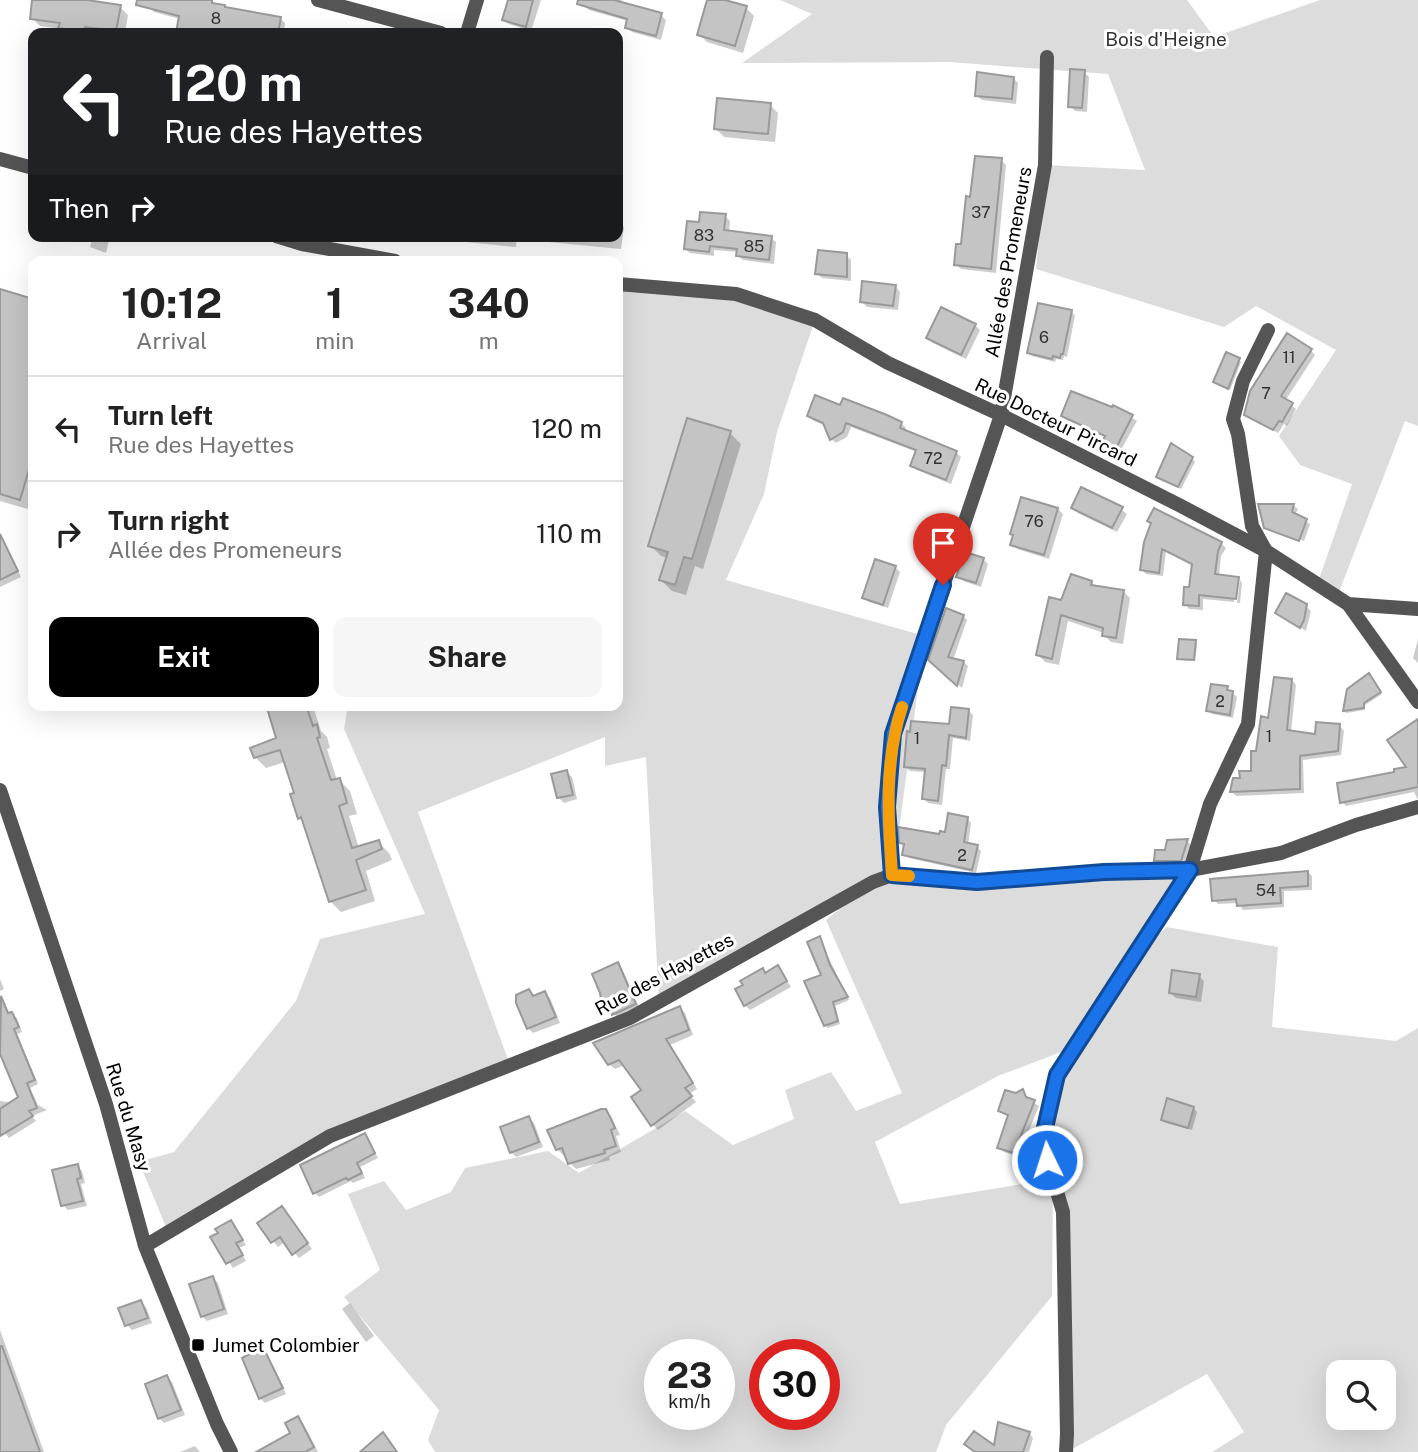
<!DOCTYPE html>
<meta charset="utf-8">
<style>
:root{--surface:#fff;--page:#f6f6f6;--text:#222;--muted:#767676;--line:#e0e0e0;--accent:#000}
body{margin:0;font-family:"Public Sans",sans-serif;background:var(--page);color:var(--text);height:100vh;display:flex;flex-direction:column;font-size:26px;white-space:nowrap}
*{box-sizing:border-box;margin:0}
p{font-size:23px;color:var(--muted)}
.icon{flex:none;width:38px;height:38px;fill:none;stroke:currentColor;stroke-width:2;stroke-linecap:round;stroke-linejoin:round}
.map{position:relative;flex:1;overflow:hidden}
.details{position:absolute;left:28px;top:256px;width:595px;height:455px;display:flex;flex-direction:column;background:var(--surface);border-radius:14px;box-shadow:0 7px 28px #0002}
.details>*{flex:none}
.guide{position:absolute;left:28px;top:28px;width:595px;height:214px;border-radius:14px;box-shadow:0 7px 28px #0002;background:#202124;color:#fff;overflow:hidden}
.buttons{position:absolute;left:1326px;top:1360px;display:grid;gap:14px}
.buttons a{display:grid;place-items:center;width:70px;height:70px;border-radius:14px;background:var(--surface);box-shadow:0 7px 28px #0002;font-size:35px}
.speed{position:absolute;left:644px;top:1339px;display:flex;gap:14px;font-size:35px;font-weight:700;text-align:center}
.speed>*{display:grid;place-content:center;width:91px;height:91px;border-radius:50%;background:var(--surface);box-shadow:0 7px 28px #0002;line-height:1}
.speed small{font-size:18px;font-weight:400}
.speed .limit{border:10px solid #d22;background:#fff;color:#111}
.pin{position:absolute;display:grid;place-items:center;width:60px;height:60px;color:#fff;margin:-72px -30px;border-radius:50% 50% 50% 0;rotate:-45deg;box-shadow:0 0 7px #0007}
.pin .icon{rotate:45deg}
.me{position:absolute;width:77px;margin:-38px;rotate:356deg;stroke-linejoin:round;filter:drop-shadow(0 0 5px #0008)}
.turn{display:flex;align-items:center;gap:24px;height:147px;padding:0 21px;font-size:32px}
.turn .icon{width:91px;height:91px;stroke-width:2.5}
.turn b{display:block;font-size:49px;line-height:60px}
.then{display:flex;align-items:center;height:66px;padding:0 21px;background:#0003;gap:14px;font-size:26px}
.eta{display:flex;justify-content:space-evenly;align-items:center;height:119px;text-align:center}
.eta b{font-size:42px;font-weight:700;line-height:49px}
.action{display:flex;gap:14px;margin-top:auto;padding:14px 21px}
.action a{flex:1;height:80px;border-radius:14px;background:var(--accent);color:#fff;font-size:28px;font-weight:700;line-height:80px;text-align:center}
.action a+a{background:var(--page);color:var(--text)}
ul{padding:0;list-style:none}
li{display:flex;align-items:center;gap:21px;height:105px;padding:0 21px;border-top:2px solid var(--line)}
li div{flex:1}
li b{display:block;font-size:26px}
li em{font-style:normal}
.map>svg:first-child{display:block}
</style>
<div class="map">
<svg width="1418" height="1452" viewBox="0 0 1418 1452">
<rect width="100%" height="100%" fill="#fff"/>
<path fill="#dcdcdc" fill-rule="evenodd" d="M 780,0 L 1187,0 L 1214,37 L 1320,0 L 1418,0 L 1418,426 L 1405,421 L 1337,597 L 1317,585 L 1352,484 L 1300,465 L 1279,436 L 1336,350 L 1256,306 L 1224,327 L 1036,269 L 1045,165 L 1145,170 L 1108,74 L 949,62 L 742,63 L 812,14 Z
M 618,284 L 736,294 L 815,320 L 777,432 L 764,494 L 726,580 L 925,636 L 893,875 L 1190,870 L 1135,955 L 1167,927 L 1278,947 L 1272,1027 L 1396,1041 L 1418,1028 L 1418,1452 L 1212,1452 L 1244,1432 L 1207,1374 L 1067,1452 L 1063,1236 L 1053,1185 L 1052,1296 L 946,1425 L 936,1452 L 435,1452 L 428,1440 L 439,1410 L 344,1297 L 380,1270 L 348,1194 L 384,1181 L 406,1210 L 451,1192 L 465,1168 L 548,1151 L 579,1173 L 685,1111 L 733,1145 L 794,1119 L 785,1090 L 831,1072 L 856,1111 L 902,1093 L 826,920 L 854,897 L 659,1002 L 646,757 L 605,766 L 605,737 L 418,812 L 510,1065 L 314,1145 L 168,1232 L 139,1162 L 174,1152 L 296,1001 L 320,939 L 425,914 L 344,729 L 348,705 L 618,705 ZM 1074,1047 L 1057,1075 L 1053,1179 L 900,1204 L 875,1142 L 998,1076 ZM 660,1354 L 719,1354 L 719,1414 L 660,1414 ZM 765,1354 L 824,1354 L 824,1414 L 765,1414 ZM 1339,1372 L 1384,1372 L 1384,1418 L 1339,1418 Z"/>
<path fill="#0003" d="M 34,0 L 91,0 L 94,3 L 120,7 L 128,15 L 125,33 L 66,33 L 61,29 L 40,26 L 32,18 Z
M 151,0 L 200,0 L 227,9 L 280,18 L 285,23 L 284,33 L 226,33 L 185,27 L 180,19 L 154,12 L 149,7 Z
M 510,0 L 541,0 L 531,31 L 509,24 L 504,19 Z
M 585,0 L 622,0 L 621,4 L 661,15 L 666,20 L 661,40 L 632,32 L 627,27 L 628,21 L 589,10 L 584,5 Z
M 709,0 L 719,0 L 746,8 L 754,16 L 743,53 L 707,42 L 699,34 Z
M 1084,72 L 1089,77 L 1087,112 L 1075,111 L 1070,106 Z
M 1013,78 L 1018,83 L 1016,104 L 982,100 L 976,95 Z
M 770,105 L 778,113 L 775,142 L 724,137 L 716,129 Z
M 1001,160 L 1006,165 L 996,273 L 961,269 L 956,264 Z
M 725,216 L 730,221 L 729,233 L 771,238 L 776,242 L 774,264 L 743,260 L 738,256 L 739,252 L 714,250 L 714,256 L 690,253 L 686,249 L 700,224 Z
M 618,222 L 624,227 L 621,249 L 548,242 L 542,237 L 618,236 Z
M 93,236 L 102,236 L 109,240 L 106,253 L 90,247 Z
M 460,236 L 517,236 L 516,247 L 466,242 Z
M 846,255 L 851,260 L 851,281 L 822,278 L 817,273 Z
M 895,286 L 900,292 L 898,310 L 867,307 L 862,302 Z
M 0,291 L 33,301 L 33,502 L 31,510 L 0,501 Z
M 1072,312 L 1075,315 L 1067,357 L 1064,356 L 1063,360 L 1056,359 L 1055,362 L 1032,356 L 1029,353 Z
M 975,325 L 980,330 L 966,359 L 933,343 L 928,338 Z
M 1311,351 L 1315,355 L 1285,401 L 1296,409 L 1287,426 L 1284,424 L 1278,433 L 1251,419 L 1246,414 Z
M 1239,360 L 1241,362 L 1230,390 L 1217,383 Z
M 1114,407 L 1137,421 L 1116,459 L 1100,448 L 1106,437 L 1067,420 L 1063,415 L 1112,409 Z
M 809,416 L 901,423 L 906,428 L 905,432 L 956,452 L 961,457 L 951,484 L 917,470 L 912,465 L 917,452 L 851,427 L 847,437 L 836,443 L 831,439 L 826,426 L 814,421 Z
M 730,433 L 741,444 L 703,569 L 695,566 L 686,595 L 672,591 L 661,580 L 668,558 L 661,556 L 650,545 Z
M 1192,458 L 1195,462 L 1181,489 L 1158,476 Z
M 1261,506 L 1294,506 L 1298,509 L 1295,515 L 1310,524 L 1304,541 L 1267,527 Z
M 1073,508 L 1121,509 L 1127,514 L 1117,532 L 1078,513 Z
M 1058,509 L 1063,514 L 1049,559 L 1017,549 L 1012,544 Z
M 0,536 L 4,541 L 21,577 L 0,587 Z
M 1145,542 L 1221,543 L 1226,548 L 1221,556 L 1219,576 L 1239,580 L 1236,580 L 1234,602 L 1203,599 L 1203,610 L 1189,609 L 1185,604 L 1191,589 L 1193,566 L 1166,551 L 1163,576 L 1146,574 L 1142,570 Z
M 983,559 L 988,564 L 981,587 L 963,581 L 958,576 Z
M 895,567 L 900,572 L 888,608 L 869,602 L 864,597 Z
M 1240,580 L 1242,583 L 1240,603 L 1237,603 Z
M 1091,582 L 1097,587 L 1123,591 L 1130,598 L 1123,644 L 1111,642 L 1104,635 L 1104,633 L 1068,621 L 1059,665 L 1045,662 L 1038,655 L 1063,602 Z
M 1306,606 L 1311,611 L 1306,631 L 1277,613 Z
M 963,616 L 967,620 L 953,660 L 964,662 L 968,666 L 962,688 L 930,660 Z
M 1418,639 L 1418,663 L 1413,658 Z
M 1195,642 L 1197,644 L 1195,661 L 1181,660 L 1179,658 Z
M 1371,678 L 1382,694 L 1365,705 L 1365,710 L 1346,713 L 1344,711 L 1349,690 Z
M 1292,680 L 1296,685 L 1291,732 L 1316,736 L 1340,726 L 1344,731 L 1341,755 L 1303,760 L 1304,793 L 1236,796 L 1232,792 L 1241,780 L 1252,772 L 1269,720 Z
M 1227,688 L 1237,697 L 1233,718 L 1212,714 L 1208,710 Z
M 281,705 L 310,705 L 314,709 L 321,731 L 327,737 L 330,748 L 327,749 L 337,780 L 339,780 L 350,791 L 357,814 L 349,816 L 359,848 L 378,842 L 389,853 L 392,860 L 366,871 L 375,901 L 341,912 L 330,901 L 305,824 L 299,818 L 296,794 L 285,762 L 266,768 L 255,757 L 278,739 Z
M 968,710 L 973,715 L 970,741 L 953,738 L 950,769 L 946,769 L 942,805 L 928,803 L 924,799 L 926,772 L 910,771 L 905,767 L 912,733 L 951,726 Z
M 1418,752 L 1418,800 L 1414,792 L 1346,806 L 1342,802 L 1409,768 Z
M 566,772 L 572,777 L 577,799 L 564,803 L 559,798 Z
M 967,818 L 971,823 L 968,845 L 977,847 L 981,851 L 976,873 L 909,858 L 904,854 L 905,847 L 901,842 L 941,837 Z
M 1187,841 L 1192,846 L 1186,865 L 1161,866 L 1156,861 L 1166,852 Z
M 1308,872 L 1312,876 L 1312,890 L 1284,891 L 1284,907 L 1243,910 L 1238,903 L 1218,904 L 1214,900 Z
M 819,938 L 849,1000 L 835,1006 L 840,1024 L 828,1028 L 825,1025 Z
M 617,964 L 622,969 L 640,1009 L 618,1019 L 613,1011 L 608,1011 L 603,1006 Z
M 778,967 L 791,987 L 750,1010 L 745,1005 L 766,974 Z
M 1199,976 L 1204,981 L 1201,1002 L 1176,998 L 1170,993 Z
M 0,979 L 4,989 L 0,991 Z
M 529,991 L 535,997 L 545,993 L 550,998 L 560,1023 L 533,1033 L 528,1028 Z
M 0,997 L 8,1015 L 12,1014 L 17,1018 L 22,1032 L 17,1034 L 38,1084 L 30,1088 L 38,1105 L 47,1110 L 32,1116 L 36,1121 L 9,1138 L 0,1127 L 0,1101 L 23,1104 L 0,1049 Z
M 679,1008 L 685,1013 L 693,1035 L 670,1045 L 697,1089 L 689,1094 L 696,1102 L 658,1130 L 653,1125 L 644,1090 L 625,1065 L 615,1069 L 609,1064 Z
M 1023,1091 L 1029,1100 L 1039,1106 L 1018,1157 L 1004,1152 L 999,1147 L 1010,1117 L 1000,1111 Z
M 1194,1108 L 1197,1112 L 1192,1130 L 1166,1123 L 1162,1119 Z
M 605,1110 L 611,1116 L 620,1135 L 616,1136 L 621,1152 L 609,1157 L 610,1160 L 576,1169 L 570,1163 L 567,1155 L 564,1156 L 557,1149 Z
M 528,1118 L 534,1123 L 543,1147 L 516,1157 L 511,1152 Z
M 365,1135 L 378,1158 L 360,1167 L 365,1178 L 353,1183 L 351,1181 L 319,1197 L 315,1193 Z
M 77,1166 L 82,1171 L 85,1183 L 81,1184 L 87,1206 L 68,1210 L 63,1205 Z
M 286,1213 L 312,1249 L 299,1258 L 285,1242 L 278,1247 L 260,1224 Z
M 230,1222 L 246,1245 L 239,1248 L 246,1261 L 233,1268 L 213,1238 L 220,1234 Z
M 213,1278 L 218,1283 L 228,1314 L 207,1321 L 202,1316 Z
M 141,1302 L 146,1307 L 152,1323 L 132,1330 L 127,1325 Z
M 350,1303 L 374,1336 L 366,1342 L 342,1309 Z
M 0,1330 L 44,1452 L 0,1452 Z
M 262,1349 L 267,1354 L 286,1394 L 265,1403 L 260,1398 L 244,1358 Z
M 167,1377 L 172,1382 L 185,1415 L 164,1423 L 159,1418 Z
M 298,1418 L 303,1423 L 318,1452 L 273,1452 L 293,1434 Z
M 1029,1433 L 1033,1438 L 1029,1452 L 976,1452 L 995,1448 Z
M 195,1446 L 200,1452 L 180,1452 Z"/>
<path fill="#c4c4c4" stroke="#999" stroke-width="2" d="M 32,0 L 87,0 L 121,5 L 116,31 L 85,27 L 84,32 L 58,28 L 60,23 L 30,19 Z
M 137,0 L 212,0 L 212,3 L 225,5 L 225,7 L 281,17 L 278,33 L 250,33 L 231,30 L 231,33 L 176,33 L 179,16 L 136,5 Z
M 508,0 L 533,0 L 526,27 L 502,20 Z
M 578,0 L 614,0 L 662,13 L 656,36 L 625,28 L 627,19 L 577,4 Z
M 707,0 L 725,0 L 747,6 L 735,46 L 697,35 Z
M 1070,69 L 1085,70 L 1082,108 L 1068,107 Z
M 977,72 L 1014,77 L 1012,99 L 975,96 Z
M 717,98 L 771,103 L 768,134 L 714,129 Z
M 975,156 L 1002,158 L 991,269 L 954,265 L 956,244 L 961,244 L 966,196 L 970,197 Z
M 700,212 L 726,214 L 724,230 L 772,236 L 769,260 L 736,256 L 737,249 L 710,246 L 709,252 L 684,249 L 687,221 L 699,222 Z
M 818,250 L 847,253 L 847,277 L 815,274 Z
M 862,281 L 896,285 L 893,306 L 860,302 Z
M 0,289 L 33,299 L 33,456 L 20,500 L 0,494 Z
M 1038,303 L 1072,310 L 1063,354 L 1061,354 L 1060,358 L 1053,356 L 1052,359 L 1027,353 Z
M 941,307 L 976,324 L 961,355 L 926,338 Z
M 1287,333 L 1312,349 L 1281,396 L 1293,403 L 1282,422 L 1279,421 L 1273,430 L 1244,415 L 1250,391 Z
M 1226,352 L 1240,358 L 1228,389 L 1213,382 Z
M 1071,391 L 1112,407 L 1113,405 L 1133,415 L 1112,456 L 1098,448 L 1105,436 L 1061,416 Z
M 815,395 L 840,405 L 843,398 L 887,415 L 902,422 L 900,428 L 957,451 L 946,480 L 910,466 L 916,450 L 846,423 L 843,432 L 830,440 L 823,423 L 807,416 Z
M 687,418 L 731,431 L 692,559 L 684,557 L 675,585 L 659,580 L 668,552 L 648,546 Z
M 1171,443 L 1193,457 L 1178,487 L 1156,477 Z
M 1081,487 L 1123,507 L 1112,528 L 1071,508 Z
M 1021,497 L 1058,508 L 1044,555 L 1010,545 L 1013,535 L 1010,534 Z
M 1258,504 L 1294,504 L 1292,512 L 1307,519 L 1299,541 L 1264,528 Z
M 1154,508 L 1222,542 L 1218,551 L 1215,574 L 1239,577 L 1236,599 L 1199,595 L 1199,606 L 1183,605 L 1184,587 L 1189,587 L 1192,564 L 1162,549 L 1159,573 L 1140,570 L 1144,542 L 1151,523 L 1147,521 Z
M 0,534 L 18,571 L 0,580 Z
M 965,552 L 984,558 L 976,583 L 956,577 Z
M 875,559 L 896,566 L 883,605 L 862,598 Z
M 1071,574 L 1092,581 L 1091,585 L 1124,590 L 1116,638 L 1102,636 L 1103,628 L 1061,615 L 1052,659 L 1036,655 L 1049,597 L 1061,600 Z
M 1286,593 L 1307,604 L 1304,620 L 1300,628 L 1275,613 Z
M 946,608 L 964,615 L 948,657 L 964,661 L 957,686 L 928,660 Z
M 1179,639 L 1196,640 L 1194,660 L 1177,659 Z
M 1369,673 L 1381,692 L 1364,703 L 1364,708 L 1343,711 L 1347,689 Z
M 1274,677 L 1292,679 L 1287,730 L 1315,734 L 1316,722 L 1340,724 L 1338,751 L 1300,756 L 1300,789 L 1230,792 L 1233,778 L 1240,778 L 1239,771 L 1251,771 L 1251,751 L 1256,751 L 1261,716 L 1268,718 Z
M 1211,684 L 1228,686 L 1227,690 L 1233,691 L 1230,715 L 1206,711 Z
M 275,705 L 306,705 L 313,726 L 317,724 L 320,737 L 317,738 L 331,780 L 340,778 L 347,803 L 339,806 L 352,848 L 379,840 L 382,849 L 356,860 L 366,890 L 329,902 L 301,817 L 298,819 L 290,794 L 294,793 L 280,750 L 254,758 L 250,748 L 276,738 L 267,708 Z
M 951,707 L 969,709 L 966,738 L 949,735 L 946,766 L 942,765 L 938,801 L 922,799 L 925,769 L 904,767 L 907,731 L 910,732 L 911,721 L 949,724 Z
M 1418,719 L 1418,787 L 1340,803 L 1337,783 L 1394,772 L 1394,769 L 1406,767 L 1387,740 Z
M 567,770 L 573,795 L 557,798 L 551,774 Z
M 948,813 L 968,817 L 964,842 L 978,845 L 972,870 L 902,855 L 904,844 L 899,843 L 898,827 L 939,834 L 940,831 L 945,832 Z
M 1188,839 L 1181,861 L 1154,861 L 1155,850 L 1165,850 L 1167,840 Z
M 1308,871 L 1308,886 L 1280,888 L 1281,903 L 1237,906 L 1236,899 L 1212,901 L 1210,879 Z
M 820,936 L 830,965 L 848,997 L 833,1002 L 838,1021 L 824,1026 L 804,981 L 821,975 L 807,942 Z
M 618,962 L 636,1004 L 612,1015 L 610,1006 L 602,1007 L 600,993 L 592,974 Z
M 778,965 L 787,981 L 744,1006 L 735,989 L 743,985 L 740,981 L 763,968 L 765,973 Z
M 1172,970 L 1200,974 L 1196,997 L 1169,993 Z
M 529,989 L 533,996 L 545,991 L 556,1017 L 527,1029 L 516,1003 L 516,995 Z
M 1,996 L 8,1013 L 12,1012 L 19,1027 L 14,1029 L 35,1080 L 27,1083 L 37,1108 L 29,1111 L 33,1116 L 0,1136 L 0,1109 L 18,1097 L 0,1054 Z
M 680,1006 L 689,1030 L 666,1039 L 693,1083 L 685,1088 L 692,1096 L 651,1126 L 631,1097 L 641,1090 L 619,1060 L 608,1065 L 593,1043 Z
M 1023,1089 L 1026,1097 L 1035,1100 L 1014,1153 L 997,1148 L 1008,1115 L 998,1111 L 1005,1090 L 1016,1093 Z
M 1167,1098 L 1194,1107 L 1188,1128 L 1161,1120 Z
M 601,1109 L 606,1109 L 611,1119 L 615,1128 L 611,1130 L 616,1146 L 604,1150 L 605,1153 L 568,1164 L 562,1148 L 556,1150 L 547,1130 Z
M 529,1116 L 539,1142 L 510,1153 L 500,1127 Z
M 365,1133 L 375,1153 L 357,1163 L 362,1173 L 348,1180 L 346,1178 L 313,1194 L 300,1165 Z
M 78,1164 L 81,1178 L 77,1179 L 83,1201 L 61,1206 L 52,1170 Z
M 282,1206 L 308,1243 L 292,1255 L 280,1237 L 271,1243 L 257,1223 Z
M 231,1220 L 243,1240 L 236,1243 L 243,1255 L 226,1264 L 210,1237 L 218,1233 L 215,1229 Z
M 213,1276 L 224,1309 L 201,1317 L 189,1284 Z
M 141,1300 L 148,1318 L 125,1326 L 118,1308 Z
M 0,1346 L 2,1346 L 40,1452 L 0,1452 Z
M 263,1347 L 283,1388 L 259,1399 L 242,1358 Z
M 167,1375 L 181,1410 L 158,1419 L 145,1384 Z
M 298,1416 L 314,1447 L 305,1452 L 256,1452 L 290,1433 L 285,1423 Z
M 998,1422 L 1030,1432 L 1023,1452 L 975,1452 L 964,1444 L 974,1431 L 994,1445 Z
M 383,1432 L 397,1452 L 360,1452 Z"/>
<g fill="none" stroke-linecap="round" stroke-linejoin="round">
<path stroke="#555" stroke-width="14" d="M 318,0 L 441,33
M 467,33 L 477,0
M 0,159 L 33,168
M 276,236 L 302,244 L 395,261
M 618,284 L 736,294 L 815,320 L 888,363 L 1001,415 L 1181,506 L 1266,551 L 1348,604 L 1418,702
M 1348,604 L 1418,609
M 0,790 L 106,1104 L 145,1246 L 217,1424 L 231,1452
M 892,875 L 887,807 L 893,734 L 1001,415 L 1045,165 L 1047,57
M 145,1246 L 330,1136 L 630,1018 L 873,882 L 892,875 L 977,882 L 1104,872 L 1190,870 L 1210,804 L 1248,724 L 1266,551 L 1252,526 L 1238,434 L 1233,419 L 1243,381 L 1268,330
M 1066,1452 L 1067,1434 L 1063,1212 L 1042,1141 L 1057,1075 L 1190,870 L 1281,853 L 1356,825 L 1418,807"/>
</g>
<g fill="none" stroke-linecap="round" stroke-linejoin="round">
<defs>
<path id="route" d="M 943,585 L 893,734 L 887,807 L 892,875 L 977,882 L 1104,872 L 1190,870 L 1057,1075 L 1042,1141 L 1047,1160"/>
</defs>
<use href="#route" stroke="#114b97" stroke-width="18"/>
<use href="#route" stroke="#1a73e8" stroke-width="12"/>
<path stroke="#f59e0b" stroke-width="12" d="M 902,707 C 884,762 888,818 892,875 L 909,876"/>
</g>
<rect fill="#000" stroke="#fff" stroke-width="2.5" x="191" y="1338" width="14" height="14" rx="3.5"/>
<g text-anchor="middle" stroke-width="6" stroke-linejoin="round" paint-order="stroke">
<g font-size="16" fill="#313131">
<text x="216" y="24">8</text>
<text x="981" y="218">37</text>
<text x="704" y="241">83</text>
<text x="754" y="252">85</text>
<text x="1044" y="343">6</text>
<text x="1289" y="363">11</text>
<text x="1266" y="399">7</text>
<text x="933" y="464">72</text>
<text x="1034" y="527">76</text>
<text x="1220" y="707">2</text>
<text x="1269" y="742">1</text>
<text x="917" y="744">1</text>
<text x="962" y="861">2</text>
<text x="1266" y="896">54</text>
</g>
<g font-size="19" fill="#333" stroke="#fff">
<text x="1166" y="46">Bois d'Heigne</text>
</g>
<g font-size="19" fill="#000" stroke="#fff">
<text transform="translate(1008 262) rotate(-80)" y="7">Allée des Promeneurs</text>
<text transform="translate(1056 422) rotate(26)" y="7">Rue Docteur Pircard</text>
<text transform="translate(664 974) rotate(-28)" y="7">Rue des Hayettes</text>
<text transform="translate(129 1117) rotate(73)" y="7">Rue du Masy</text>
</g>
<g font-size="19" fill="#000" stroke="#fff" text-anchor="start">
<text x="212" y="1352">Jumet Colombier</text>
</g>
</g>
</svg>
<div class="buttons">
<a><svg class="icon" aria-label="search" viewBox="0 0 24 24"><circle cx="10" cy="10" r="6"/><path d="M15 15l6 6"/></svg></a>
</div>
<div class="speed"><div>23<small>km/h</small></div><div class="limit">30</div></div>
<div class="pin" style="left:943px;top:585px;background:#d93025"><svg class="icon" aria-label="arrive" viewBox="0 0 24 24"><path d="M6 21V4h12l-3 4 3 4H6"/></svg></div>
<svg class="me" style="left:1047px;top:1160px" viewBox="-20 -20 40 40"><circle r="17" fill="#1a73e8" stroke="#fff" stroke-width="3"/><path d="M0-11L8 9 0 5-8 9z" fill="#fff"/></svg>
<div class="guide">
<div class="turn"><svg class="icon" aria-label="left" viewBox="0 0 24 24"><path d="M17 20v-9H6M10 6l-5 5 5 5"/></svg><div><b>120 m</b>Rue des Hayettes</div></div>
<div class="then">Then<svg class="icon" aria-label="right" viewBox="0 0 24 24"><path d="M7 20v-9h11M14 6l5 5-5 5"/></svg></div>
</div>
<section class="details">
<div class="eta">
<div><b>10:12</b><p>Arrival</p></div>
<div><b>1</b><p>min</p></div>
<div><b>340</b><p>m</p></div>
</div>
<ul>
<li><svg class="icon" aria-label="left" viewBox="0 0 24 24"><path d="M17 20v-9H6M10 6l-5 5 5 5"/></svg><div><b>Turn left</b><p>Rue des Hayettes</p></div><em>120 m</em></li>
<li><svg class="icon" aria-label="right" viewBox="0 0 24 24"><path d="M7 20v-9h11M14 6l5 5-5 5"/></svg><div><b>Turn right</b><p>Allée des Promeneurs</p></div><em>110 m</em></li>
</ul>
<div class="action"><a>Exit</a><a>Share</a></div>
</section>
</div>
